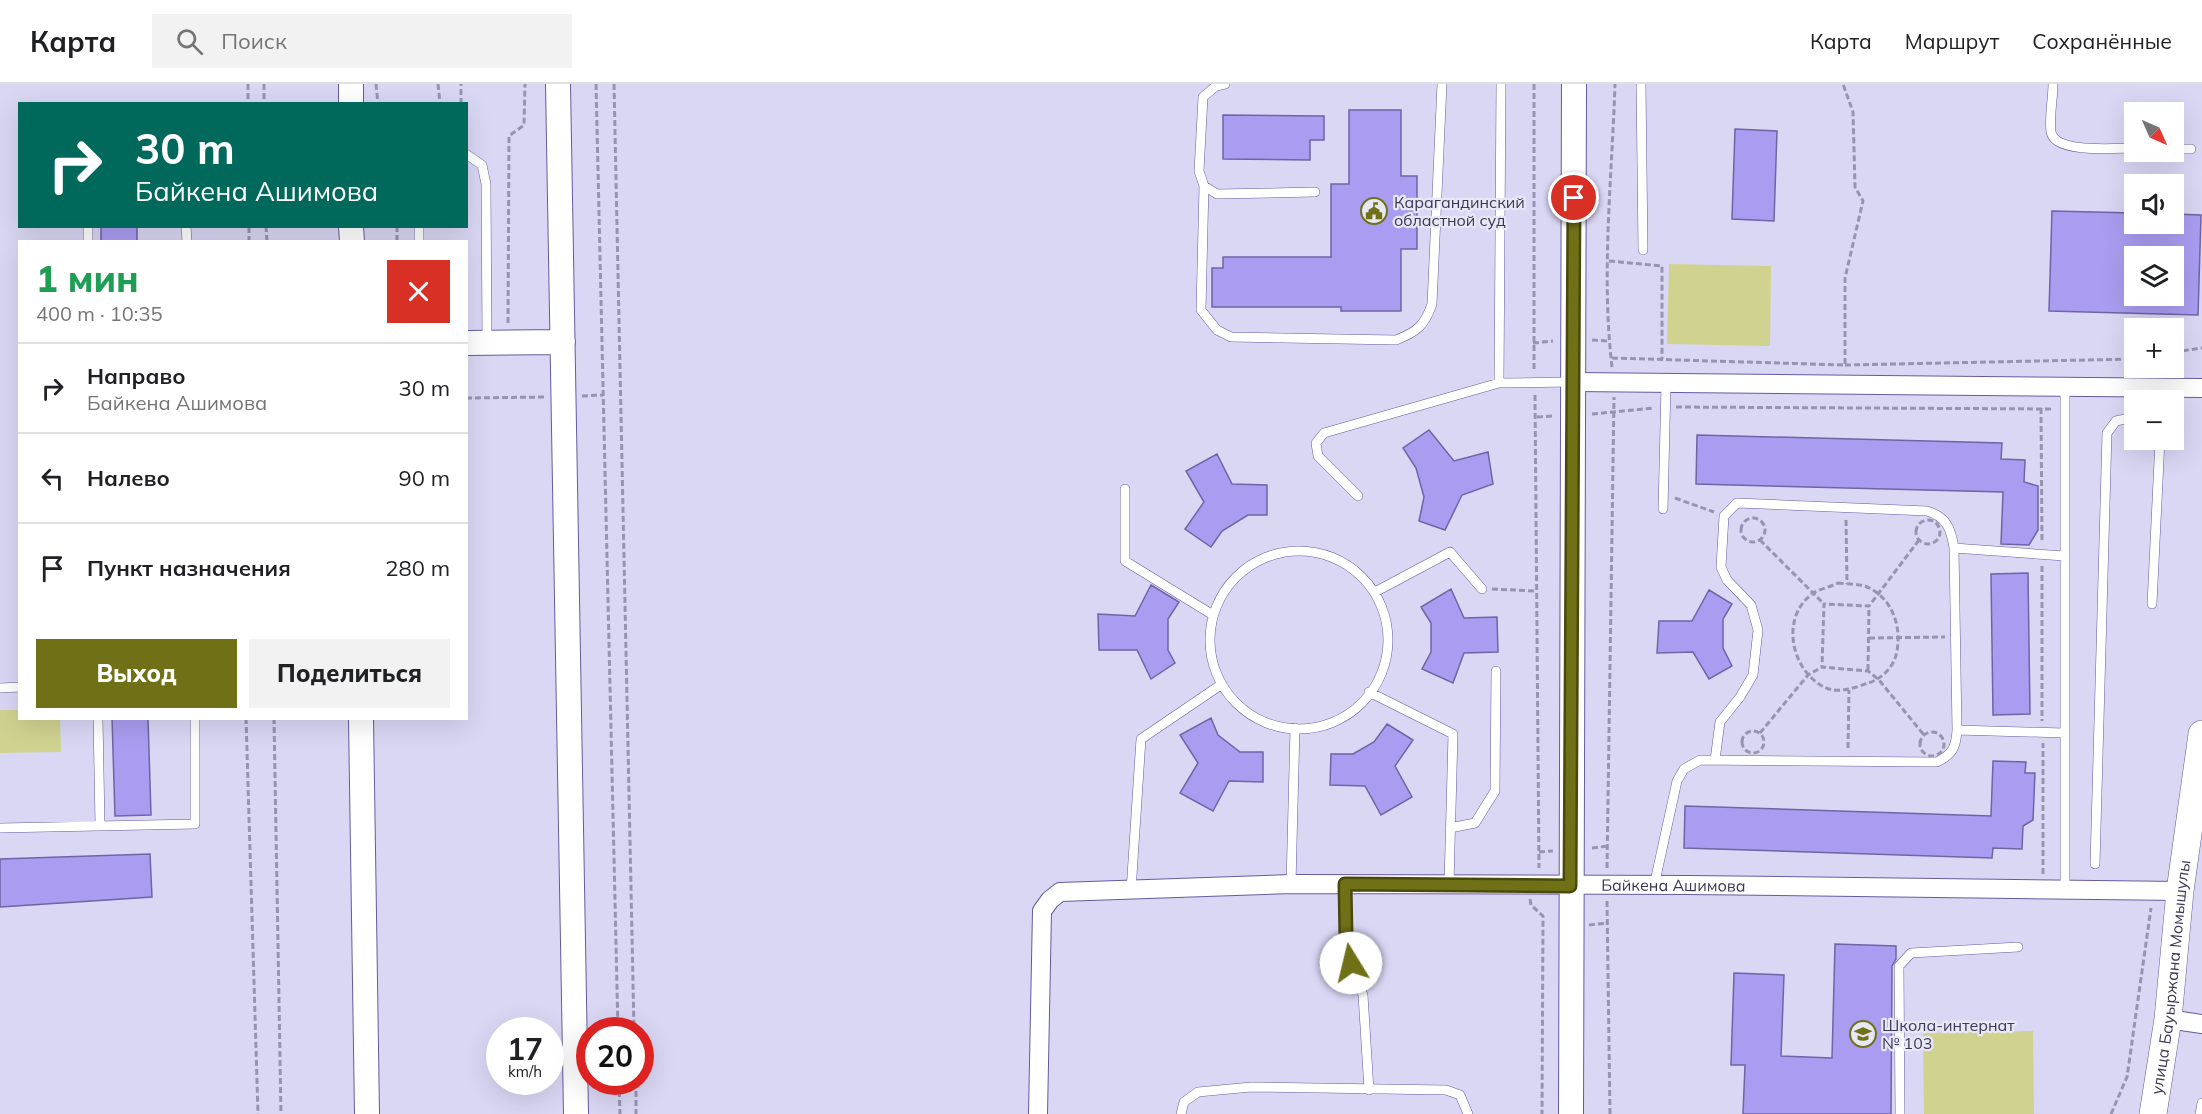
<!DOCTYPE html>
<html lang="ru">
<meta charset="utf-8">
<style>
:root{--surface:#fff;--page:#f2f2f2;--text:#202124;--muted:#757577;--line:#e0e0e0;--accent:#707116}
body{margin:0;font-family:Mulish,sans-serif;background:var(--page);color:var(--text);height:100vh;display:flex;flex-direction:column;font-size:22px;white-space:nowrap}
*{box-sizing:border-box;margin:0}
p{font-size:20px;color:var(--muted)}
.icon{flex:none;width:33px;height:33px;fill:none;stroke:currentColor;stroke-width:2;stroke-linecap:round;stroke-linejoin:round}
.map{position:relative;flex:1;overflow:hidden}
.sheet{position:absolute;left:18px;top:156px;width:450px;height:480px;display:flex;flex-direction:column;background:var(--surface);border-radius:0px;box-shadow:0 6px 24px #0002}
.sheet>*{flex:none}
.banner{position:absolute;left:18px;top:18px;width:450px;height:126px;border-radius:0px;box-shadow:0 6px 24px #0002;background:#00695c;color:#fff;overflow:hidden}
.needle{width:39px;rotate:135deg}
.tools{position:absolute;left:2124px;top:18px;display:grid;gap:12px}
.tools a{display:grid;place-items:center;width:60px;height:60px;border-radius:0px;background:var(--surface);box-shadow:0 6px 24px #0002;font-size:30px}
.speed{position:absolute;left:486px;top:933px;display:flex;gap:12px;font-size:30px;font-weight:700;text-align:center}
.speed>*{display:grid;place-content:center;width:78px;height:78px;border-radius:50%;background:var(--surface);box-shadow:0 6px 24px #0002;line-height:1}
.speed small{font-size:15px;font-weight:400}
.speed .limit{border:9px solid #d22;background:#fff;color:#111}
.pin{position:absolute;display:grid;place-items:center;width:51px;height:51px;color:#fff;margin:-26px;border:3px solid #fff;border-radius:50%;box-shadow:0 2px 6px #0007}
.me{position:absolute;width:66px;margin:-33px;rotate:351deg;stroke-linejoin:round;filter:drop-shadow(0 0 4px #0008)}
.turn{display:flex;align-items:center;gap:21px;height:126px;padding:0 18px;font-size:27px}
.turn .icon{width:78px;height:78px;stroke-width:2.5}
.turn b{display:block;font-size:42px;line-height:51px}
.round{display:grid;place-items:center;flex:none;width:63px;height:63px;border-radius:0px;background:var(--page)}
.overview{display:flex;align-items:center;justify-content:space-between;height:102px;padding:0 18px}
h1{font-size:36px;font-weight:800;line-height:45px;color:#1e9e55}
.action{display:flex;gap:12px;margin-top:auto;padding:12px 18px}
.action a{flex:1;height:69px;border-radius:0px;background:var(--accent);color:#fff;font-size:24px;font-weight:800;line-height:69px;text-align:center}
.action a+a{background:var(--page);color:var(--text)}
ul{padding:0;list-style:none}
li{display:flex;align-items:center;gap:18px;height:90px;padding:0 18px;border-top:2px solid var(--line)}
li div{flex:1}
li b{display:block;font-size:22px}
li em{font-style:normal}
header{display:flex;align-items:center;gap:36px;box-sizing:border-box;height:84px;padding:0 30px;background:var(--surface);border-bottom:2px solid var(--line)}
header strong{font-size:28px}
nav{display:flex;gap:33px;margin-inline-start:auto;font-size:21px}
.search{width:420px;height:54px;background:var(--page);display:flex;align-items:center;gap:15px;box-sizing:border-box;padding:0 21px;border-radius:0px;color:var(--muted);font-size:22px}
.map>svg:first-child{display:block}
</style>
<header>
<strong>Карта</strong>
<div class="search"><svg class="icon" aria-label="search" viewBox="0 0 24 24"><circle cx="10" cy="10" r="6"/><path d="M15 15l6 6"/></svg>Поиск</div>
<nav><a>Карта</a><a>Маршрут</a><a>Сохранённые</a></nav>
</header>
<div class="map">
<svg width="2202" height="1030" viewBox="0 0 2202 1030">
<rect width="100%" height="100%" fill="#dad7f5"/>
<path fill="#d0d390" d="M 1669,180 L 1771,182 L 1770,262 L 1667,260 Z
M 0,626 L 19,626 L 20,634 L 60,635 L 61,668 L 0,669 Z
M 2033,947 L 2034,1030 L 1924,1030 L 1923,949 Z"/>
<path fill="#aa9df1" stroke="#6f64a5" stroke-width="1.5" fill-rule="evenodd" d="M 1349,26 L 1401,26 L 1401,92 L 1417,92 L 1417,165 L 1401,165 L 1401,227 L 1341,227 L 1341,223 L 1212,223 L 1212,184 L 1223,184 L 1223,173 L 1331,173 L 1331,100 L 1349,100 Z
M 1223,31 L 1324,32 L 1324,56 L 1310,56 L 1310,76 L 1223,75 Z
M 1735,45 L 1777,47 L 1774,137 L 1732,135 Z
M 2052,127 L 2134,129 L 2134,140 L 2174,140 L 2174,130 L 2201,131 L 2198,231 L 2049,227 ZM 2134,172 L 2174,172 L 2174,212 L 2134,212 Z
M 101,142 L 137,142 L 137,158 L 101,158 Z
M 1429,346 L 1454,377 L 1488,368 L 1493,400 L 1462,411 L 1445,446 L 1419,437 L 1424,413 L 1416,384 L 1403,364 Z
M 1697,351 L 2002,359 L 2001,375 L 2025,376 L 2024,398 L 2038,402 L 2038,446 L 2029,461 L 2001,460 L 2003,408 L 1696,400 Z
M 1217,370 L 1232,400 L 1267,401 L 1267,431 L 1248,431 L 1222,447 L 1211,463 L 1185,445 L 1204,418 L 1186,387 Z
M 2028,489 L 2030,630 L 1993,631 L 1991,490 Z
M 1151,501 L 1179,518 L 1168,535 L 1168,566 L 1175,579 L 1151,595 L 1137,566 L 1099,566 L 1098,530 L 1135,532 Z
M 1451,505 L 1464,534 L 1497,533 L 1498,568 L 1464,569 L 1453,599 L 1422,585 L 1431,568 L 1431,539 L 1421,523 Z
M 1709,506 L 1732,520 L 1723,535 L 1723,564 L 1732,582 L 1709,595 L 1693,568 L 1657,569 L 1659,537 L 1692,537 Z
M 112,634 L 148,634 L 151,731 L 115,732 Z
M 1211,634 L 1218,651 L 1240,668 L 1263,668 L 1263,698 L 1229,697 L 1213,727 L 1180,709 L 1198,679 L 1180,651 Z
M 1387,640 L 1413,656 L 1395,682 L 1412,713 L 1381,731 L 1365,702 L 1330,701 L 1331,670 L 1353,670 L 1374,658 Z
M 1993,677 L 2026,678 L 2025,689 L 2035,689 L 2033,736 L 2023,742 L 2022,765 L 1993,764 L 1992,774 L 1684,764 L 1685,722 L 1991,732 Z
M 150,770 L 152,813 L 0,823 L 0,775 Z
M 1835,860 L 1896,862 L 1896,875 L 1892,882 L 1891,1030 L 1743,1030 L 1745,981 L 1731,981 L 1734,889 L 1784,891 L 1781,972 L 1832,974 Z"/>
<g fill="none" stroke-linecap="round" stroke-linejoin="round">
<defs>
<path id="lane" d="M 1225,0 L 1216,2 L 1203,13 L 1199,87 L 1204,102 L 1217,110 L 1315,108
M 1501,0 L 1499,299 L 1573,298
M 1641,0 L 1643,166
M 2053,0 C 2053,15 2049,33 2051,48 C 2055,70 2116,64 2134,64
M 2174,65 L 2191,65
M 466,70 L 482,81 L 486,100 L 487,259
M 1204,102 L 1201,226 L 1217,246 L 1231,253 L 1396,256 C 1417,248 1425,241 1432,220 L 1442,0
M 88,142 L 88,158
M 186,142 L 187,158
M 419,142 L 419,158
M 2156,316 L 2156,304
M 1125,405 L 1125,477 L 1213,531
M 1358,412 L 1318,372 L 1316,359 L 1324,349 L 1499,299
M 1663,425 L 1666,300
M1210 556a89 89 0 1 1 178 0a89 89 0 1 1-178 0Z
M 1375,508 L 1450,468 L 1482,505
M 2152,520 L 2160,356
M 0,604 L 20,603
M 1369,608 L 1453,650 L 1449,800
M 98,634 L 100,741
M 1957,646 L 2063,649
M 1715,676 L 1720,638 L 1740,613 L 1753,591 L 1758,546 L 1751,521 L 1727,496 L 1721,483 L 1724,432 L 1737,419 L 1927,427 C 1947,433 1951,445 1954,464
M 0,744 L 195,740 L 195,634
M 1450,744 L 1475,739 L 1495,707 L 1496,587
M 2095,780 L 2107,349 L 2116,337 L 2134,333
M 1291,800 L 1295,644
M 1345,800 L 1346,854 L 1351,880 L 1363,911 L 1369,1006
M 1654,802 L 1677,697 L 1684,685 L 1700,676 L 1937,678 C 1953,670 1956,663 1957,646 L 1954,464 L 2064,472
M 2065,806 L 2065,301
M 1131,807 L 1141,655 L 1222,600
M 1181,1030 L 1184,1018 L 1198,1008 L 1251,1003 L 1446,1006 L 1460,1011 L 1468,1030
M 1900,1030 L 1899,882 L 1911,869 L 2018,863
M 2200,1030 L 2202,1019"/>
<g id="street">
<path d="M 1574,298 L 2202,304"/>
<path d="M 2168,935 L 2202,940"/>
<path id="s1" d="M 1038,1030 L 1042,827 L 1050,816 L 1060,808 L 1291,800 L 1689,801 L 2180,807"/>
</g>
<path id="secondary" d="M 351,0 L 351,20
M 558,0 L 576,1030
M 351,142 L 352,158
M 466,259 L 563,258
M 361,634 L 367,1030
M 1571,1030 L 1574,0"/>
<g id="primary">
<path id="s2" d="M 2153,1030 L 2168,935 L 2180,807 L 2202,650"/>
</g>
</defs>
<use href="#lane" stroke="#665b9c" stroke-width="10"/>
<use href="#street" stroke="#665b9c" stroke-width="20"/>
<use href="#secondary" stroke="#665b9c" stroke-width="26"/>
<use href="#primary" stroke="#665b9c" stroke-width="28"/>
<path stroke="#9793b1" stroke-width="3" stroke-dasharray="6 3" stroke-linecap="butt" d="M 248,0 L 248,20
M 264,0 L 264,20
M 376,0 L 378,20
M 438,0 L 440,20
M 596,0 L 618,946
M 614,0 L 634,946
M 1534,0 L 1534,286
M 461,20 L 461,0
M 266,142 L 267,158
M 397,142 L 397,158
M 249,158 L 249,142
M 1609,177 L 1662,182 L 1662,275
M 508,239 L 509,52 L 524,41 L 525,0
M 1592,256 L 1608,257
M 1533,259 L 1553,257
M 2174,268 L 2202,264
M 1612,274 L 1845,281 L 1845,194 L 1863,117 L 1855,103 L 1853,28 L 1843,0
M 1845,281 L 2134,275
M 1612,283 C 1601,190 1612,93 1615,0
M 1535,311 L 1539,784
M 582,312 L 603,311
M 466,314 L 546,313
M 1676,323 L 2053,325
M 2041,324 L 2042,457
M 1592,330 L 1654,324
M 1537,333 L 1553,332
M 1675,414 L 1714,428
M1741 446a12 12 0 1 1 24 0a12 12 0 1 1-24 0Z
M 1846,436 L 1847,500
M1916 448a12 12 0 1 1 24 0a12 12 0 1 1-24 0Z
M 1760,456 L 1824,520
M 1919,456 L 1869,522 L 1824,520 L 1822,583 L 1868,587 L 1879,596 L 1924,651
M 2042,482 L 2042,637
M 1838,499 C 1846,500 1857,500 1865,502 C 1893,513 1903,545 1896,571 C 1893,584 1880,596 1868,599 C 1855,604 1837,610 1824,603 C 1791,586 1780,534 1812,510 C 1819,505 1830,503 1838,499 Z
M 1492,505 L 1536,507
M 1869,554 L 1945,553
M 1868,586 L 1869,522
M 246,634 L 258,1030
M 274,634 L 281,1030
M1742 658a11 11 0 1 1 22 0a11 11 0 1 1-22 0Z
M1920 660a12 12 0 1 1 24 0a12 12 0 1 1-24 0Z
M 1760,649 L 1808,591 L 1822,583
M 1848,664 L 1849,606
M 1592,764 L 1608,762
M 1539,768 L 1553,767
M 1607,784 L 1614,313
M 2043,790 L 2043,659
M 1530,815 L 1531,821 L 1543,832 L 1542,1030
M 1607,817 L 1610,1030
M 1589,841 L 1608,839
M 619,998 L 620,1030
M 636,998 L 636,1030
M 2111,1030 L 2127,993 L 2151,824"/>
<use href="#lane" stroke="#fff" stroke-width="9"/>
<use href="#street" stroke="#fff" stroke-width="18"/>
<use href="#secondary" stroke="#fff" stroke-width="24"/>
<use href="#primary" stroke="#fff" stroke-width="27"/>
</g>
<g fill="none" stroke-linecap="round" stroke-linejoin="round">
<defs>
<path id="route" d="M 1351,879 L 1346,854 L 1345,800 L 1570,802 L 1574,114"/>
</defs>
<use href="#route" stroke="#49490e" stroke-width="15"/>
<use href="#route" stroke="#707116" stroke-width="10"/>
</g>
<defs>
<symbol id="civic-ring" viewBox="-11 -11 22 22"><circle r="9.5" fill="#e8e7f5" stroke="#707116" stroke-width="1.5"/><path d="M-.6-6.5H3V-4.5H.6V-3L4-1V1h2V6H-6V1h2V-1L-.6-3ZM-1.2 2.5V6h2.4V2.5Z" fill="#707116"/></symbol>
<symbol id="school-ring" viewBox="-11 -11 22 22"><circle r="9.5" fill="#e8e7f5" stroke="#707116" stroke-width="1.5"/><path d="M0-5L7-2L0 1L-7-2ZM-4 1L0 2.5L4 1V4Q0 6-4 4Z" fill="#707116"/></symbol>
</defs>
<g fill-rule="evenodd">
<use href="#civic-ring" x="1359" y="112" width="30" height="30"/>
<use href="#school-ring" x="1848" y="935" width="30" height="30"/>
</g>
<g text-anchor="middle" stroke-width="4.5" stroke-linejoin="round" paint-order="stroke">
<g font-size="16" fill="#3b3754" stroke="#e8e7f5" text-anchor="start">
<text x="1394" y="124">Карагандинский<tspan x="1394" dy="18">областной суд</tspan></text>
<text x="1882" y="947">Школа-интернат<tspan x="1882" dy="18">№ 103</tspan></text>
</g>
<g font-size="16" fill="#3b3754" stroke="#e8e7f5">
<text dy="6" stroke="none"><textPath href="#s1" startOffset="843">Байкена Ашимова</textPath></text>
<text dy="6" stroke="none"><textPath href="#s2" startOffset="138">улица Бауыржана Момышулы</textPath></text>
</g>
</g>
</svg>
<div class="tools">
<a><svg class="needle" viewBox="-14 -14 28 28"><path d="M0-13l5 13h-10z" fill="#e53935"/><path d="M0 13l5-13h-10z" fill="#757577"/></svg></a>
<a><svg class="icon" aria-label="sound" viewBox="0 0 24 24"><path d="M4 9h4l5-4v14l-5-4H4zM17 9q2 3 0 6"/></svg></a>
<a><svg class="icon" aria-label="layers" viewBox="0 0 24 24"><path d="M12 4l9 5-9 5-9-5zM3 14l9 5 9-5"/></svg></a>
<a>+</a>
<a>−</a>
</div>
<div class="speed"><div>17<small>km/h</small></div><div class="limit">20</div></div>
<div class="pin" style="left:1574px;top:114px;background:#d93025"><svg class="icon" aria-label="arrive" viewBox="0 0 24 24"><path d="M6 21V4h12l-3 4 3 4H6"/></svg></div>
<svg class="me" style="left:1351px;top:879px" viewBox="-20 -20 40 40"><circle r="19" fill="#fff"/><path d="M0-13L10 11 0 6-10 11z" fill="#707116"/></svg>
<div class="banner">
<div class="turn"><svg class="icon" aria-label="right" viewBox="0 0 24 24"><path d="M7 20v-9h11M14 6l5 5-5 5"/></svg><div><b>30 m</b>Байкена Ашимова</div></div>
</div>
<section class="sheet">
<div class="overview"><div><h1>1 мин</h1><p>400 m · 10:35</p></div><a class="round" style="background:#d93025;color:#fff"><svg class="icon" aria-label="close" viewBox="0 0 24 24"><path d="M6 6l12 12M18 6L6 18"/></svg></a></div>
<ul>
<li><svg class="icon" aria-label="right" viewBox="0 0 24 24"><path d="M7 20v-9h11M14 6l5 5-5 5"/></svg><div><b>Направо</b><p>Байкена Ашимова</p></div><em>30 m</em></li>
<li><svg class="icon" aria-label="left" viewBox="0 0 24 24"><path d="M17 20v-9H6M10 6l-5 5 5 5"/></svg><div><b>Налево</b></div><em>90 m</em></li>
<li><svg class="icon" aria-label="arrive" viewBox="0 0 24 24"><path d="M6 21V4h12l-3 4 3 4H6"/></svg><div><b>Пункт назначения</b></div><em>280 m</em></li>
</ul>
<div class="action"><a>Выход</a><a>Поделиться</a></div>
</section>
</div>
